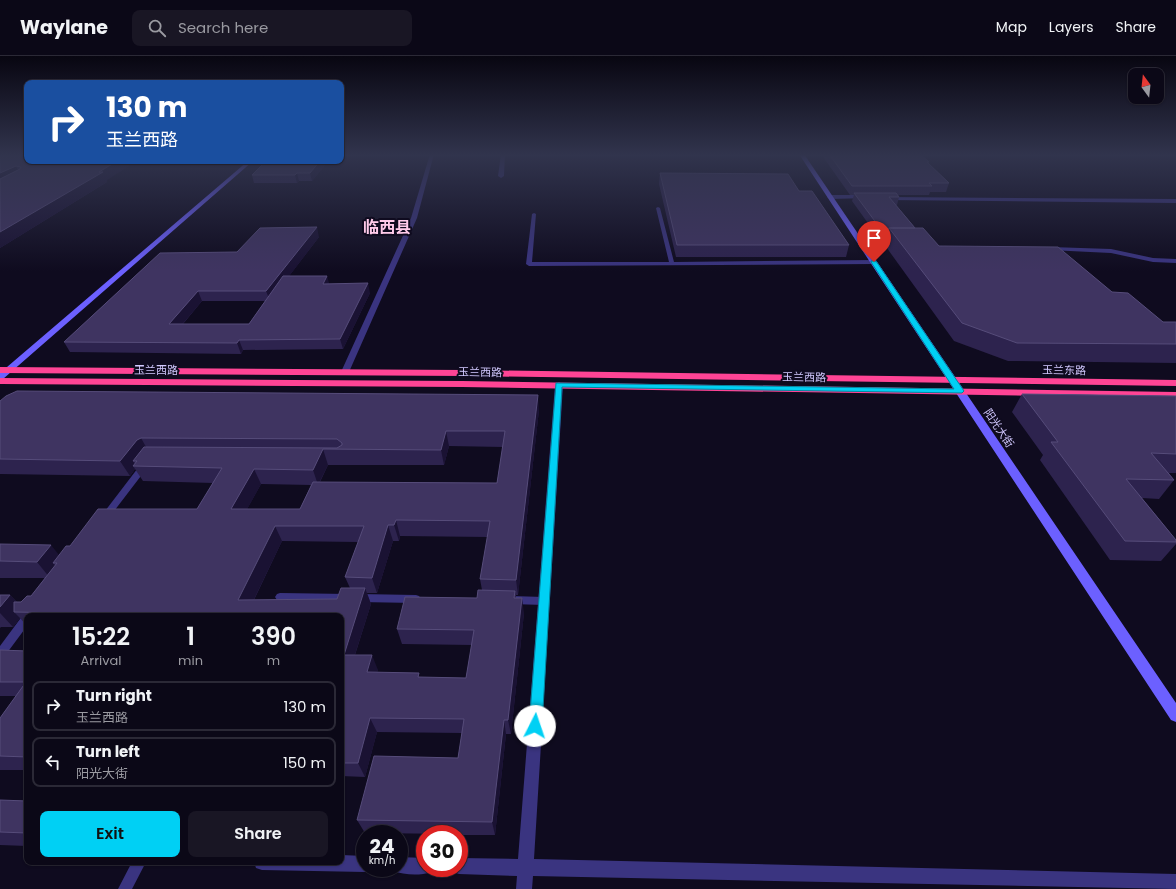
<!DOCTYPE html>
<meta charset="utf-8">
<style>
:root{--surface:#0b0817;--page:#191624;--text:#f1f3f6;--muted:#9a9aa1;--line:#2b2936;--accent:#00d0f4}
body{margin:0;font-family:Poppins,"Noto Sans SC",sans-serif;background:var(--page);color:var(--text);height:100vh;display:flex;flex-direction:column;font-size:15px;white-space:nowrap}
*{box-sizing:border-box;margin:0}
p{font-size:13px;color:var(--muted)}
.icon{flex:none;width:22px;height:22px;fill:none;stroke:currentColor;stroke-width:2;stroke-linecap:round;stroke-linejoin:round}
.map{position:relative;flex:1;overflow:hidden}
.panel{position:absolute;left:24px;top:557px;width:320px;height:252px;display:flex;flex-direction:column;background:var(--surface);border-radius:8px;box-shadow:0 1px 3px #0004,0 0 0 1px var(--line)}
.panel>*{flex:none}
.banner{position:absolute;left:24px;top:24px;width:320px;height:84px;border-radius:8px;box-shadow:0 1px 3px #0004,0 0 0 1px var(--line);background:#1a4fa0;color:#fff;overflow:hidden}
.needle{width:26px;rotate:345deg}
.controls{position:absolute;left:1128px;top:12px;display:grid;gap:8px}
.controls a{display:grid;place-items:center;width:36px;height:36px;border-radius:8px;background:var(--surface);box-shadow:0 1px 3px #0004,0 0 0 1px var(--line);font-size:20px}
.speed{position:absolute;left:356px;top:769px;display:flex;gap:8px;font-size:20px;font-weight:700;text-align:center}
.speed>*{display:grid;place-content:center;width:52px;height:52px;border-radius:50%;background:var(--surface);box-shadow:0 1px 3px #0004,0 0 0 1px var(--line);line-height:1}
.speed small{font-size:10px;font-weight:400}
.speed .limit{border:6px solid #d22;background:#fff;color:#111}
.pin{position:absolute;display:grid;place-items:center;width:34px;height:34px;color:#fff;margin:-41px -17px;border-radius:50% 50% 50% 0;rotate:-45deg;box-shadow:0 0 4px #0007}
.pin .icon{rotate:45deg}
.me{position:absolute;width:44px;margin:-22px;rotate:4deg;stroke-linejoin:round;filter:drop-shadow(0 0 3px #0008)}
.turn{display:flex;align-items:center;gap:14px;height:84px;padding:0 16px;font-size:18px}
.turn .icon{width:52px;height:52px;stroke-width:2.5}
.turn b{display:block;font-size:28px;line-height:34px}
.eta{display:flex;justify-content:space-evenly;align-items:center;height:68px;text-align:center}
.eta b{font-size:24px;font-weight:600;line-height:28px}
.cta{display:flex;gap:8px;margin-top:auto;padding:8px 16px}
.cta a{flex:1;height:46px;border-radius:8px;background:var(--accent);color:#111;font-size:16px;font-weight:600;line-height:46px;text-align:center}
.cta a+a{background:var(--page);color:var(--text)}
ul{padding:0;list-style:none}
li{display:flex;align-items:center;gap:12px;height:50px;margin:0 8px 6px;padding:0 8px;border:2px solid var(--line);border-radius:8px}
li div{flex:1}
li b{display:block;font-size:15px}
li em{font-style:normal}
header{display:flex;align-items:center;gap:24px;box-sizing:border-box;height:56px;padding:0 20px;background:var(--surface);border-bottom:1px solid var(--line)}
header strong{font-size:19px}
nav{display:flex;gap:22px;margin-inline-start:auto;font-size:14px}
.search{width:280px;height:36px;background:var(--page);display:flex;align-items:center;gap:10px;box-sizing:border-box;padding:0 14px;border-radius:8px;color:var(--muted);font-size:15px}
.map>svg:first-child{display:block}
</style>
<header>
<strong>Waylane</strong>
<div class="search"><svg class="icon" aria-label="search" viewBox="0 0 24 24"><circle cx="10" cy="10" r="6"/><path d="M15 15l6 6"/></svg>Search here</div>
<nav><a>Map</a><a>Layers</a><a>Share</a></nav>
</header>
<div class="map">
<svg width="1176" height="833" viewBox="0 0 1176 833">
<rect width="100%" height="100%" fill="#0f0b1f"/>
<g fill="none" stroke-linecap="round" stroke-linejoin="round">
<path fill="#3a3480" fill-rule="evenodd" d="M 658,151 L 660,152 L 674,206 L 874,204 L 877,206 L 874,208 L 529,210 L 526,208 L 532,158 L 534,157 L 536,158 L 532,206 L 669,206 L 656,152 Z
M 857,184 L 894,184 L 896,185 L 894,186 L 859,186 L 857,185 Z
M 1051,191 L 1111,193 L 1153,202 L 1176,203 L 1176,207 L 1153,206 L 1111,197 L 1049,194 L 1048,193 Z
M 144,407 L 147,408 L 148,410 L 147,412 L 108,463 L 102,463 L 101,461 L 102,459 L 141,408 Z
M 280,537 L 348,538 L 351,539 L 353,542 L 351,545 L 348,546 L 280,545 L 277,544 L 275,541 L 277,538 Z
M 359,538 L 416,539 L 419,540 L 421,543 L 419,546 L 416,547 L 359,546 L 356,545 L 354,542 L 356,539 Z
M 511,540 L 544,541 L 547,542 L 549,545 L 547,548 L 544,549 L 511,548 L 508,547 L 506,544 L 508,541 Z
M 27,558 L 31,560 L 27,560 L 27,570 L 4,601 L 0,603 L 0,590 L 23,559 Z
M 132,806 L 146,806 L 132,833 L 118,833 Z"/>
<path fill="#3a3480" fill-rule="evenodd" d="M 430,98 L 434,98 L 417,162 L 349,316 L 345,319 L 342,318 L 341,316 L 411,162 Z
M 501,98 L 505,98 L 504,120 L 501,122 L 498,120 Z
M 866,139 L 868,140 L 868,142 L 830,143 L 827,141 L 830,139 Z
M 884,141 L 1176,143 L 1176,147 L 886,144 L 884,143 Z
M 559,326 L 563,329 L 534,803 L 1176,818 L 1176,833 L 533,820 L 532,833 L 516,833 L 517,820 L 459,818 L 453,816 L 452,812 L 459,812 L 459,802 L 518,803 L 555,329 Z
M 341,799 L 365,800 L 365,812 L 372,812 L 371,814 L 365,816 L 262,814 L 256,812 L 254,806 L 341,806 Z
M 399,801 L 425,802 L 425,812 L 432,812 L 431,816 C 420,820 404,819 393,815 L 392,812 L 399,812 Z"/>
<path fill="#6c60ff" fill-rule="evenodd" d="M 799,98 L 804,98 L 1176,647 L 1176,666 L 1171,664 Z
M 248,105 L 253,105 L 3,323 L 0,324 L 0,317 Z"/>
<path fill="#ff4495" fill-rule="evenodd" d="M 0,311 L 465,314 L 1176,324 L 1176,330 L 465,320 L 0,317 Z
M 0,322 L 462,325 L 1176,336 L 1176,342 L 462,331 L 0,328 Z"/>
</g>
<path fill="#2d234e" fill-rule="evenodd" d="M 0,98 L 107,124 L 107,126 L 0,192 Z
M 821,98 L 920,98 L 929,106 L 928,107 L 949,127 L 946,136 L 930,136 L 929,139 L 898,139 L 899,141 L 897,149 L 896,149 L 915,172 L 939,190 L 1112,236 L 1163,266 L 1176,266 L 1176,307 L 1008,305 L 954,285 L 884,188 L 886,181 L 878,181 L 852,145 L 854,139 L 850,139 Z
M 326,108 L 312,125 L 299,125 L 297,127 L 254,127 L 252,119 Z
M 660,117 L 799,135 L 849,189 L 846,201 L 676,201 L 659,128 Z
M 319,181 L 289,220 L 329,228 L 370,237 L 343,293 L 243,294 L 241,298 L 70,296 L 64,286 L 237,196 ZM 202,245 L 265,245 L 249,268 L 183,268 Z
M 1022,338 L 1176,340 L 1176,417 L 1169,417 L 1174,424 L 1159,443 L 1142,442 L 1176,484 L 1176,488 L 1161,505 L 1110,504 L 1040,404 L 1043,399 L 1012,356 Z
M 0,345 L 539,354 L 518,539 L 516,539 L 516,542 L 524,557 L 511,678 L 506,678 L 495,779 L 459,779 L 459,778 L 365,777 L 357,764 L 458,702 L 462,677 L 377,676 L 365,721 L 341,720 L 341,560 L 27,560 L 27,570 L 20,562 L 13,571 L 1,571 L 0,572 L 0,539 L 10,539 L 17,546 L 21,546 L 31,540 L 45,522 L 0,522 L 0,488 L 59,499 L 70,490 L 197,453 L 213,427 L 143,425 L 135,413 L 130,420 L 0,418 ZM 449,390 L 503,391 L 497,427 L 320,426 L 328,409 L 444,409 ZM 261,428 L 311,429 L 300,453 L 247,453 ZM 400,480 L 488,481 L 480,523 L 482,534 L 477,542 L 397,573 L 402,588 L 472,589 L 466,622 L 420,621 L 377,616 L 378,614 L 355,599 L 371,548 L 367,537 L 377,537 L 393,485 L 399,485 ZM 282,485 L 358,486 L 345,521 L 350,532 L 337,543 L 254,544 Z
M 0,594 L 27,595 L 27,714 L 0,714 L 0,662 L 16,640 L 0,640 Z
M 0,744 L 27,745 L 27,790 L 0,789 Z"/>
<path fill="#1a1233" d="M 117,105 L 137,105 L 107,124 L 107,126 L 0,192 L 0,176 Z
M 320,105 L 325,105 L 326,108 L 312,125 L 310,117 Z
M 16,110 L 21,120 L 0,130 L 0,117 Z
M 297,117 L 299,125 L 297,127 L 295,119 Z
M 317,171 L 319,181 L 270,245 L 266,235 Z
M 327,220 L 330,230 L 323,228 Z
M 368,227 L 370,237 L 343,293 L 340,283 Z
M 198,235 L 202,245 L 174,278 L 169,268 Z
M 239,284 L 243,294 L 241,298 L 237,287 Z
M 538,339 L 539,354 L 518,539 L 516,524 Z
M 446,375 L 449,390 L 444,409 L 441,394 Z
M 141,382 L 150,398 L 137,405 L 133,405 L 136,410 L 133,410 L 135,413 L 130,420 L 120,405 L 137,384 Z
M 323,393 L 328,409 L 318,429 L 313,414 Z
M 254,413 L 261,428 L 239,468 L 231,453 Z
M 396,464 L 400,480 L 399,485 L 394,469 Z
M 388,469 L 393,485 L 377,537 L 372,522 Z
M 275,470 L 282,485 L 246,560 L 238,544 Z
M 51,489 L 64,505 L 53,507 L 58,513 L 50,522 L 37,506 Z
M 365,532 L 371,548 L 350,614 L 344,599 Z
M 10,539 L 25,555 L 14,556 L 20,562 L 13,571 L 0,557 L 0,551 Z
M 522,542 L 524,557 L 511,678 L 508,664 Z
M 372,599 L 378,614 L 373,631 L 367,616 Z
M 370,662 L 377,676 L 365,721 L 358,707 Z
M 504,664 L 506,678 L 495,779 L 492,766 Z"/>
<path fill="#3f3461" stroke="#564c7a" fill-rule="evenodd" d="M 0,98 L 27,98 L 27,105 L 117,105 L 99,116 L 103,116 L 0,176 L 0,123 L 20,113 L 21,111 L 16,110 L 0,117 Z
M 829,98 L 920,98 L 929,106 L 927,106 L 949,127 L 929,127 L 932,130 L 852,130 Z
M 266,105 L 320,105 L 310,117 L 297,117 L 295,119 L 252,119 Z
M 660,117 L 788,118 L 799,135 L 812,135 L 849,189 L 677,189 Z
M 854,137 L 896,137 L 899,141 L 889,141 L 915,172 L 889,172 L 889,173 L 880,172 Z
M 317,171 L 266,235 L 198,235 L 169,268 L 249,268 L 283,220 L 327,220 L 323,228 L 368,227 L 340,283 L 239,284 L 237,287 L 64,286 L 160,197 L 237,196 L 260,172 Z
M 889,172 L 923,172 L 939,190 L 1058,191 L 1112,236 L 1128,237 L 1163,266 L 1176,266 L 1176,288 L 1017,287 L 962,267 Z
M 17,335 L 538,339 L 516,524 L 480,523 L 490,465 L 396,464 L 394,469 L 388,469 L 372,522 L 345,521 L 364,470 L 275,470 L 238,544 L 337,543 L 341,532 L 365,532 L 344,599 L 372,599 L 367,616 L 419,617 L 418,621 L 466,622 L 474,574 L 397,573 L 405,541 L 477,542 L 478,534 L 515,535 L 514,542 L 522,542 L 508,664 L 504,664 L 492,766 L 357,764 L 374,700 L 458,702 L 464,663 L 370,662 L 358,707 L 341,707 L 341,560 L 239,560 L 14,556 L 14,546 L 21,546 L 27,540 L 31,540 L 57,507 L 53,507 L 66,490 L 70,490 L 98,453 L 197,453 L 222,412 L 133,410 L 137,405 L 133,405 L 144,391 L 337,392 L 342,389 L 342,387 L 337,383 L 141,382 L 137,384 L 120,405 L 0,403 L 0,345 L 6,340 ZM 446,375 L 505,375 L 497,427 L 313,426 L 300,453 L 231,453 L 254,413 L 313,414 L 323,393 L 441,394 Z
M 1022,338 L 1176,340 L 1176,398 L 1151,397 L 1174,424 L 1126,423 L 1176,484 L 1176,486 L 1125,485 L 1051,386 L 1058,386 Z
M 0,488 L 51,489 L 37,506 L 0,505 Z
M 0,539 L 10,539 L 0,551 Z
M 0,594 L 27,595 L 27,701 L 0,700 L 0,662 L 26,626 L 0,626 Z
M 0,744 L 27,745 L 27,777 L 0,776 Z"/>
<linearGradient id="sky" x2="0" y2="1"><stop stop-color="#080611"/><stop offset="0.46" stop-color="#31344d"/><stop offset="1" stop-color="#31344d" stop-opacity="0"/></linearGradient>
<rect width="1176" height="215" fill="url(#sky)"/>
<path fill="#00d0f4" stroke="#00879f" d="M 871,205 L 876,205 L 964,335 L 962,337 L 562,331 L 542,670 L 540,675 L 535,677 L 531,675 L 529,670 L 556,327 L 954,333 L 871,206 Z"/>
<g text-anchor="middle" stroke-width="4" stroke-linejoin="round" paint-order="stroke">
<g font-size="11" fill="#d2c9ff" stroke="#0f0b1f">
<text x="156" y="318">玉兰西路</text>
<text transform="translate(1064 314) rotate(1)" y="4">玉兰东路</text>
<text transform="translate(480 316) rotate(1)" y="4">玉兰西路</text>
<text transform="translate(804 321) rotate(1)" y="4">玉兰西路</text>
<text transform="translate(999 372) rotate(56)" y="4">阳光大街</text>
</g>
<g font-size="16" font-weight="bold" fill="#ffcbea" stroke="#0f0b1f">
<text x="387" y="177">临西县</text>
</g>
</g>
</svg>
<div class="controls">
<a><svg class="needle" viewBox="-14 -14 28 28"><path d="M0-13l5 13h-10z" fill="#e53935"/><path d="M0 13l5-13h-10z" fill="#9a9aa1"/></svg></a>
</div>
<div class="speed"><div>24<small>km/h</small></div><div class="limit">30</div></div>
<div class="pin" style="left:874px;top:206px;background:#d93025"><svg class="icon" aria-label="arrive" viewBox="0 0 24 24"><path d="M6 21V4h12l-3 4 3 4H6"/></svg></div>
<svg class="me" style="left:535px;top:670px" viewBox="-20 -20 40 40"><circle r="19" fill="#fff"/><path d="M0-13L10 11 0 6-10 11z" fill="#00d0f4"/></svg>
<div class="banner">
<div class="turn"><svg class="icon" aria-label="right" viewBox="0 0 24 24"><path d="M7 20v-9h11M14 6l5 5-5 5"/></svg><div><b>130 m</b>玉兰西路</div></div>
</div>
<section class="panel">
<div class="eta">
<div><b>15:22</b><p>Arrival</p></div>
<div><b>1</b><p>min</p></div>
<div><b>390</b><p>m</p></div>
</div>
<ul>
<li><svg class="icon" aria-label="right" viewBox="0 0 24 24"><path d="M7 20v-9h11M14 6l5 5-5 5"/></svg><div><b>Turn right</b><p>玉兰西路</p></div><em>130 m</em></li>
<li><svg class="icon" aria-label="left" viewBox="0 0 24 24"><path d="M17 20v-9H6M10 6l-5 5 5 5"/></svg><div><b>Turn left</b><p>阳光大街</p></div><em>150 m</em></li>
</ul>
<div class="cta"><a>Exit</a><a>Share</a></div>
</section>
</div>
